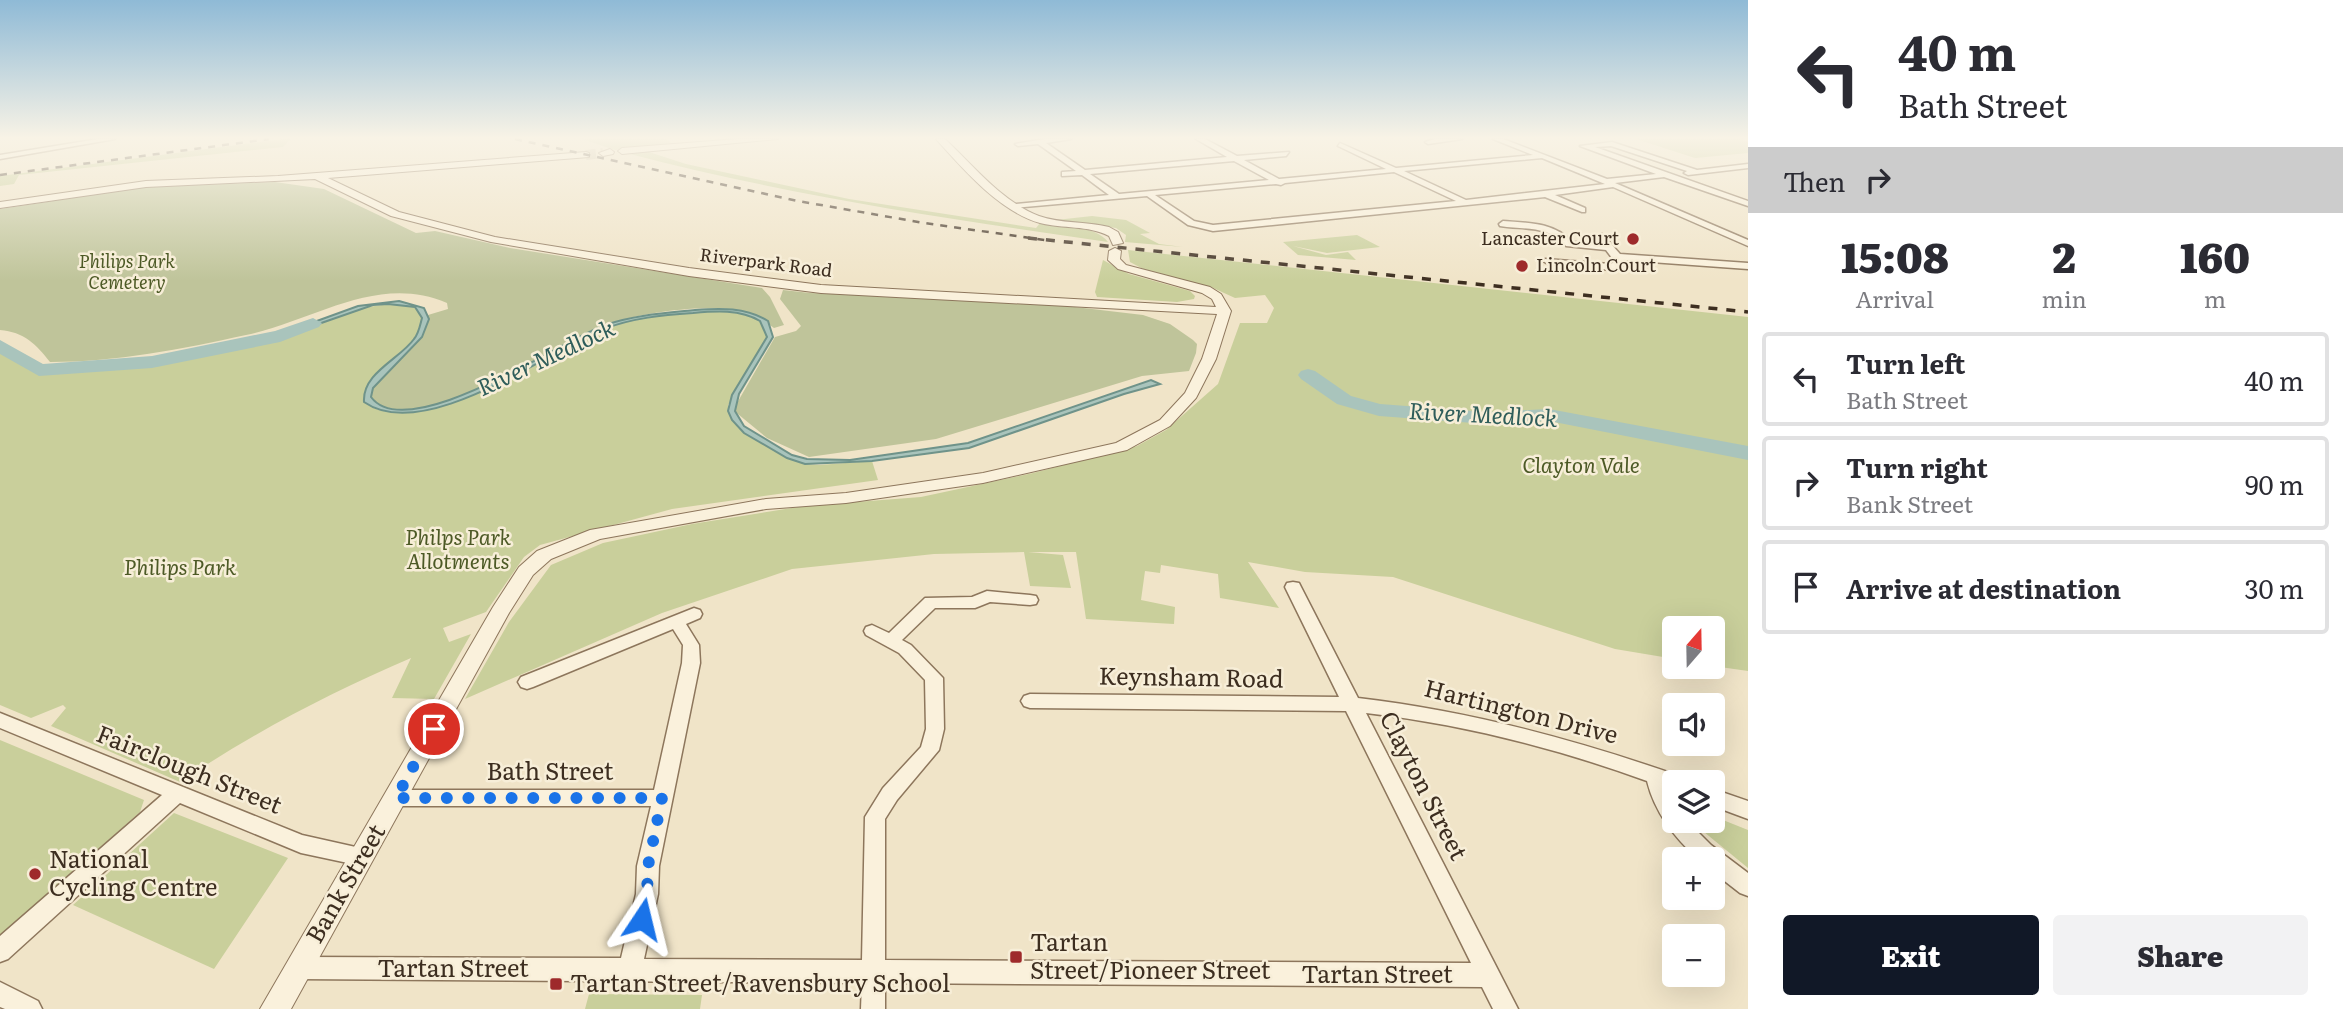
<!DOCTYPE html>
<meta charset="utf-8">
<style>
:root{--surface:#fff;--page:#f2f2f3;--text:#2b2b33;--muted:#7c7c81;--line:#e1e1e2;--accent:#111827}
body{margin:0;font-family:Literata,serif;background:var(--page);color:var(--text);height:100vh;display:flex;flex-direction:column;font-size:26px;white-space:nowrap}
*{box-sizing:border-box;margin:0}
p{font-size:23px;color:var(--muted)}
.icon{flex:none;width:38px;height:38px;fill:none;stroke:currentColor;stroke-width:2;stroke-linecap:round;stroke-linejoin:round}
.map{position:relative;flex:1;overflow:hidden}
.side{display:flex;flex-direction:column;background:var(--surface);width:595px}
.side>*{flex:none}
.banner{background:#fff;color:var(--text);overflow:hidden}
.needle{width:46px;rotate:20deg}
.tools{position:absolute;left:1662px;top:616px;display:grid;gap:14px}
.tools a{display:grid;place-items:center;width:63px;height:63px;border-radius:7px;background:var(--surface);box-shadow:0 7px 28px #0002;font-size:35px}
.pin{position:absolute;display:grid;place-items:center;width:60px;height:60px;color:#fff;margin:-30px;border:4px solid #fff;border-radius:50%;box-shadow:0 2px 7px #0007}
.me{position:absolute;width:77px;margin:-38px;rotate:10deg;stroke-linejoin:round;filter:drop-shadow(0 0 5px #0008)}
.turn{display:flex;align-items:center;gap:24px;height:147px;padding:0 35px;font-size:32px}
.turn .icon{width:91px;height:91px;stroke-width:2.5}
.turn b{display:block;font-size:49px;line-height:60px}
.then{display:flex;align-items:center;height:66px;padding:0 35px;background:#0003;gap:14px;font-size:26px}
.eta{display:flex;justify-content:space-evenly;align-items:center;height:119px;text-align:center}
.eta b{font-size:42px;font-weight:800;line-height:49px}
.cta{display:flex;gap:14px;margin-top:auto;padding:14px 35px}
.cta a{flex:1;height:80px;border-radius:7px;background:var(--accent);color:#fff;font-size:28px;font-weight:800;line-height:80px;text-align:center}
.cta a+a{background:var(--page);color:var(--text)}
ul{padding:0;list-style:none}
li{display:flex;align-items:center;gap:21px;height:94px;margin:0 14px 10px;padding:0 21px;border:4px solid var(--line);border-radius:7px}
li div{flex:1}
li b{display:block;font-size:26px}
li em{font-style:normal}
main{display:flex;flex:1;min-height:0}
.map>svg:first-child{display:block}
</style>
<main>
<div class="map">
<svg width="1748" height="1009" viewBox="0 0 1748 1009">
<rect width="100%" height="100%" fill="#f0e4c8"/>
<path fill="#c9cf9b" d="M 283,139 L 291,139 L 283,147 L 19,175 L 14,184 L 0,186 L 0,176 Z
M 582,139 L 666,139 L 671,143 L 615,150 Z
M 1636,139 L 1740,139 L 1748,142 L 1748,153 L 1695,158 Z
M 649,152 L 686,164 L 849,199 L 1036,228 L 1040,223 C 1059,226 1096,225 1108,242 C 948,219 787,195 630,154 Z
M 1092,216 L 1126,220 L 1150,233 L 1140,234 L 1159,244 L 1183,247 L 1125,242 L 1126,235 L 1116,228 L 1056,220 Z
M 1357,235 L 1380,247 L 1327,253 L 1293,246 L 1326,255 L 1348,252 L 1356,260 L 1298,255 L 1283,242 Z
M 1128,250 L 1748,317 L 1748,671 L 1713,666 L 1713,628 L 1675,628 L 1675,659 L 1615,649 L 1393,577 L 1305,572 L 1248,562 L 1279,608 L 1220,598 L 1218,574 L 1161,565 L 1160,573 L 1145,571 L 1141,600 L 1175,607 L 1174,624 L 1086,619 L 1076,552 L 1028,552 L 1063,555 L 1071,588 L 1030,586 L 1024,552 L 934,554 L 792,569 L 662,613 L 465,699 L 509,622 L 551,565 L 603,543 L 692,524 L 804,506 L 921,497 L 1033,473 L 1137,446 L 1166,430 L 1218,384 L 1240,323 L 1267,323 L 1274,308 L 1265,295 L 1235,298 L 1211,287 L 1145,270 L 1130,262 Z
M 1103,260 L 1129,274 L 1190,291 L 1195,296 L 1194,299 L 1177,302 L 1097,297 L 1095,292 Z
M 388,304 L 415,307 L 423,318 L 415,339 L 371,381 L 371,407 C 437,435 541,355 603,329 C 631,318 662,315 692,313 C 715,311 740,309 760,321 L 767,336 L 728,405 L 744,433 L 787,458 L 805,464 L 819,465 L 872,461 L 878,480 L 672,509 L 540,545 L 524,557 L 486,612 L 443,628 L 449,642 L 471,634 L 434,699 L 392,698 L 411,658 C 331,692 253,733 180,782 L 51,726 L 66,708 L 63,705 L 31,718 L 0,705 L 0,347 L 37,370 L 152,363 L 281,337 L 355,309 Z
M 0,740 L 144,800 L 140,812 L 0,936 Z
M 174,813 L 288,858 L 214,969 L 73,905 Z
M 1713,816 L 1748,830 L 1748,868 L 1704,832 L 1694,821 L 1713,821 Z
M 589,994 L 702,995 L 700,1009 L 585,1009 Z"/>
<path fill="#bfc49a" d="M 275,182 L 324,189 L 416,233 L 435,231 L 510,248 L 762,288 L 770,297 L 784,325 L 774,328 C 767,324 762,317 753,314 C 715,301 642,312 605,325 C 560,341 409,446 371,397 L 373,387 L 425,330 L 428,315 L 448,309 L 447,303 C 377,273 314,321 246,335 C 182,349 116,362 50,362 C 36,344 24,332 0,330 L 0,209 L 146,187 Z
M 783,290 L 810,293 L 1041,303 L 1143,315 L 1170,324 L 1193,340 L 1197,344 L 1196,353 L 1189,371 L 1142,376 L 936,439 L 809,457 L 767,438 L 733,410 L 775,337 L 796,331 L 801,326 L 780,299 Z"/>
<path fill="#a9c4bc" stroke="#6f938a" stroke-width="2" d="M 399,301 L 424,308 L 429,319 L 422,337 L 373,388 L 371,397 C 407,446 561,341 605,325 C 634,315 665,313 695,310 C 720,308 746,307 768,321 L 773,337 L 739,394 L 735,411 L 744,426 L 792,455 L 807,459 L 850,460 L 968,443 L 1151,380 L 1160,384 L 1124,394 L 969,448 L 872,461 L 805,464 L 787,458 L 744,433 L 732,420 L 728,411 L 732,395 L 767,337 L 760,321 C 740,309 715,311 693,313 C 663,315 632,318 604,329 C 545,353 424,444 364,402 C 362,373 400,359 414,339 C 419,333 420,325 422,318 L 415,307 L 388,304 L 373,305 L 281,337 L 281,334 L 358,306 Z"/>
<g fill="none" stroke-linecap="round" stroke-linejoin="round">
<path fill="#a9c4bc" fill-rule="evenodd" d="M 313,318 L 322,323 L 319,327 L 280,342 L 152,368 L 39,376 L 0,354 L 0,340 L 43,364 L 152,356 L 275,331 Z
M 1308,369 L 1315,371 L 1351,396 L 1380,404 L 1487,412 L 1549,409 L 1748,446 L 1748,460 L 1549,421 L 1487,424 L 1379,416 L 1337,404 L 1301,379 L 1298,375 L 1301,371 Z"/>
<path stroke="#ccc0a6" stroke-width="10" stroke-dasharray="10 5" stroke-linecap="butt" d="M 586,155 L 603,153"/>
<defs>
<path id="minor" d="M 98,139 L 115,139 L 0,159 L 0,155 Z
M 1045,139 L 1071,139 L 1046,143 L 1085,170 L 1227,157 L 1196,139 L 1205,139 L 1237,156 L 1289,152 L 1286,156 L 1244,160 L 1279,179 L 1386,169 L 1338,146 L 1340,143 L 1396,168 L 1533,155 L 1493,139 L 1503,139 L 1607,179 L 1656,174 L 1580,146 L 1612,142 L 1697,170 L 1748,164 L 1748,168 L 1688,175 L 1684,173 L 1687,171 L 1611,146 L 1595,147 L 1748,201 L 1748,206 L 1664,177 L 1615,183 L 1748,240 L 1748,246 L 1613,187 L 1555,195 L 1585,208 L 1585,212 L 1582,212 L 1545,197 L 1213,231 L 1188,225 L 1147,196 L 1012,208 L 1012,204 L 1015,204 L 1109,195 L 1082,175 L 1062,176 L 1062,172 L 1076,171 L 1038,144 L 1018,146 L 1015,144 ZM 1542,158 L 1605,184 L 1466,200 L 1404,171 ZM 1234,161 L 1269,180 L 1119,194 L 1090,174 ZM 1394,172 L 1456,201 L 1213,225 L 1194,221 L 1155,195 L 1276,184 L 1281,185 L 1285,183 Z
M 1435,139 L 1462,139 L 1428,144 L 1425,142 Z
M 1503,221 C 1528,223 1554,222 1572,242 L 1601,244 L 1595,236 L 1602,234 L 1620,254 L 1748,263 L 1748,269 L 1623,260 L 1623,265 L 1611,270 L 1548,264 L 1543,261 L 1545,259 L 1610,264 L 1615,262 L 1606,250 L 1566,246 C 1548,225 1525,230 1500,226 L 1499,224 Z
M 1293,582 L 1299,583 L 1301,587 L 1358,698 C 1470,711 1577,740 1682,777 L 1684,782 L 1675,782 L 1675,791 L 1668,789 L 1675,804 L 1675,821 L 1687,821 L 1711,845 L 1748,873 L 1748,896 L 1740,893 L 1713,872 L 1713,859 L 1698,859 C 1674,837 1655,813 1647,781 C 1556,748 1462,724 1366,713 L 1518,1009 L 1493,1009 L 1482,987 L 885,983 L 885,1009 L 861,1009 L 862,983 L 298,979 L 290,976 L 286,968 L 290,960 L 298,957 L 621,958 L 636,894 L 637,866 L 651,806 L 396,806 L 389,804 L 386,798 L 389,792 L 396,790 L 654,790 L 682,663 L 683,645 L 673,629 L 533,687 L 527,689 L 521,687 L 518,682 L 521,677 L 694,608 L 700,610 L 702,614 L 700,618 L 686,624 L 699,645 L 700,663 L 659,866 L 658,894 L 644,959 L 862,960 L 865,817 L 883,788 L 921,747 L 926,729 L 925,680 L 899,653 L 866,635 L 864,631 L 866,627 L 872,625 L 889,633 L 925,598 L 972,597 L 987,591 L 1030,595 L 1036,596 L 1038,600 L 1036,604 L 1030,605 L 990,602 L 975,608 L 935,608 L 902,640 L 911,645 L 943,678 L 944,729 L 939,750 L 897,800 L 885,819 L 885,960 L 1471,963 L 1346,711 L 1030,708 L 1024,706 L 1021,701 L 1024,696 L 1030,694 L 1339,697 L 1285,587 L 1287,583 Z
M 0,713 L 302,835 L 369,850 L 372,857 L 369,864 L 362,866 L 301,853 L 180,803 L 8,959 L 0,962 L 0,936 L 162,795 L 0,728 Z
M 1713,789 L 1748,801 L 1748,819 L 1713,806 Z
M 0,982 L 38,1001 L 42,1009 L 5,1009 L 0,1007 Z"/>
<path id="tertiary" d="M 738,139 L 778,139 L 622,154 L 618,151 L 622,148 Z
M 936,139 L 945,139 C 973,165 1002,202 1039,216 C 1061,224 1086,221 1109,227 L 1118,232 L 1123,243 L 1113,245 L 1109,236 C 1088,225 1063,229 1040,223 C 1000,212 963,169 936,139 Z
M 610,149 L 614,152 L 613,154 L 603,156 L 599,153 Z
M 586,152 L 589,153 L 589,157 L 328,178 L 399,212 L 495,237 L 689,268 L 821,285 L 1216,307 L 1212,299 L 1202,293 L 1118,269 L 1108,260 L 1109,251 L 1115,248 L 1121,251 L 1120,259 L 1126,265 L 1210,287 L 1221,294 L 1231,311 L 1216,359 L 1196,398 L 1170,426 L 1127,450 L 983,483 L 846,503 L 766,509 L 600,539 L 551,559 L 533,575 L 509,613 L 291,1009 L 260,1009 L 493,607 L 519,567 L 537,551 L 590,530 L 766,499 L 846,493 L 983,473 L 1116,443 L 1160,420 L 1185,393 L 1202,359 L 1217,314 L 821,293 L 689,276 L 491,242 L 391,216 L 315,179 L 146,187 L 0,208 L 0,202 L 146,181 L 278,176 Z"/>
</defs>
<use href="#minor" stroke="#8d765c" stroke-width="3"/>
<use href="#tertiary" stroke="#8d765c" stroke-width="2"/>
<use href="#minor" fill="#faf1dc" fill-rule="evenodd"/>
<use href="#tertiary" fill="#faf1dc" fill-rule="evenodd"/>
<path stroke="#3d2e20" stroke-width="2.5" stroke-dasharray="7 7" stroke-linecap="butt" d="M 515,139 L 798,201 L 924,223 L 1045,240
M 0,175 L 269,139"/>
<path stroke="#3d2e20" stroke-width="3.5" stroke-dasharray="9 9" stroke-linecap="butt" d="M 1028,238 L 1748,312"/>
</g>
<linearGradient id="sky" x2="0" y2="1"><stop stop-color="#8fbad6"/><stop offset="0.49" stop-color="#f8f3e6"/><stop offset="1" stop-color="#f8f3e6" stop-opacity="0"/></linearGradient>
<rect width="1748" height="281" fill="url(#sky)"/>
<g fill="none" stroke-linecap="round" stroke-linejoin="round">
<path stroke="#1a73e8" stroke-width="12" stroke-dasharray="0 21.6" d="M 434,729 L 396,798 L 662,798 L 648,866 L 647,894 L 642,919"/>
</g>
<g fill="#9e2a2b" stroke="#f7eed8" stroke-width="2.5">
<circle cx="1633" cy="239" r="7"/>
<circle cx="1522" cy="266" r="7"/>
<circle cx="35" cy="874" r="7"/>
<rect x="1009" y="950" width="14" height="14" rx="3.5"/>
<rect x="549" y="977" width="14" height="14" rx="3.5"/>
</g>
<g text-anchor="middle" stroke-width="5" stroke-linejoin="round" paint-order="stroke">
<g font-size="18" fill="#3d2e20" stroke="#f7eed8" text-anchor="end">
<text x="1619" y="245">Lancaster Court</text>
<text x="1536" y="272" text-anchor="start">Lincoln Court</text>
</g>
<g font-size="18" font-style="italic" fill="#4d5a26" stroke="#f7eed8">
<text x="127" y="268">Philips Park<tspan x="127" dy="21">Cemetery</tspan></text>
</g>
<g font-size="18" fill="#3d2e20" stroke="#f7eed8">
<text transform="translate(766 263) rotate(7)" y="6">Riverpark Road</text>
</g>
<g font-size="21" font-style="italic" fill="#4d5a26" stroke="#f7eed8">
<text x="1581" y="473">Clayton Vale</text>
<text x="458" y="545">Philps Park<tspan x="458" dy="24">Allotments</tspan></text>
<text x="180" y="575">Philips Park</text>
</g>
<g font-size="23" font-style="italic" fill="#2f5d5a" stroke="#f7eed8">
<text transform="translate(546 358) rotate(-25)" y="8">River Medlock</text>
<text transform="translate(1483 415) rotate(3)" y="8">River Medlock</text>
</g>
<g font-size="24" fill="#3d2e20" stroke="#f7eed8">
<text transform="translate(1191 678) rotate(1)" y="8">Keynsham Road</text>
<text transform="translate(1521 712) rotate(14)" y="8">Hartington Drive</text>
<text transform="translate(189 770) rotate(22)" y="8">Fairclough Street</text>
<text x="550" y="780">Bath Street</text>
<text transform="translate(1423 786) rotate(63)" y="8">Clayton Street</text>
<text transform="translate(346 884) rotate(-60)" y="8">Bank Street</text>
<text x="453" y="977">Tartan Street</text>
<text x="1377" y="983">Tartan Street</text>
</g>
<g font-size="24" fill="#3d2e20" stroke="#f7eed8" text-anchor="start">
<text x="49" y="868">National<tspan x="49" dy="28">Cycling Centre</tspan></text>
<text x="1030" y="951">Tartan<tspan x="1030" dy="28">Street/Pioneer Street</tspan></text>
<text x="570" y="992">Tartan Street/Ravensbury School</text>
</g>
</g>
</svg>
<div class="tools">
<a><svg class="needle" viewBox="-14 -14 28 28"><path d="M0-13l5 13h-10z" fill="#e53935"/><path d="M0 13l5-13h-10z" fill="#7c7c81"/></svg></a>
<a><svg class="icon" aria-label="sound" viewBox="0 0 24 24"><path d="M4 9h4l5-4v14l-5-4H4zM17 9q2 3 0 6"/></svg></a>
<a><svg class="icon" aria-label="layers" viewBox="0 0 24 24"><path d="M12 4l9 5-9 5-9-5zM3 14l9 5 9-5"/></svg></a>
<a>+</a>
<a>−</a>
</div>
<div class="pin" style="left:434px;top:729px;background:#d93025"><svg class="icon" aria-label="arrive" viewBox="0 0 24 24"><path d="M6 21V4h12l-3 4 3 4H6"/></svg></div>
<svg class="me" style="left:642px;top:919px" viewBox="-20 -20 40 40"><path d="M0-17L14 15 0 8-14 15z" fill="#1a73e8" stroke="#fff" stroke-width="4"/></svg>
</div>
<section class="side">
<div class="banner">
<div class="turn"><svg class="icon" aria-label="left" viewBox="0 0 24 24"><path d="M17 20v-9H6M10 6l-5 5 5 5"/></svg><div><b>40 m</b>Bath Street</div></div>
<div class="then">Then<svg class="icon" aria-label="right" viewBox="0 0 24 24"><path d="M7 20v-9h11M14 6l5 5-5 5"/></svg></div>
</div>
<div class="eta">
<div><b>15:08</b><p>Arrival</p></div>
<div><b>2</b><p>min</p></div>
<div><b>160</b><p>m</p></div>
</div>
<ul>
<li><svg class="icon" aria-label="left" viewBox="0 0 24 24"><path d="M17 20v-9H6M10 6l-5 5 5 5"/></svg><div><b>Turn left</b><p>Bath Street</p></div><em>40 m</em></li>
<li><svg class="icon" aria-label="right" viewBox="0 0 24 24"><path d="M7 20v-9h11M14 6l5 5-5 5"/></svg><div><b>Turn right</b><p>Bank Street</p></div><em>90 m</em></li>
<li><svg class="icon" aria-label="arrive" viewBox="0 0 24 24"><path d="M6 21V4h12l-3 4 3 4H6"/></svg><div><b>Arrive at destination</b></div><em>30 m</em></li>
</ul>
<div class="cta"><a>Exit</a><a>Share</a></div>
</section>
</main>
